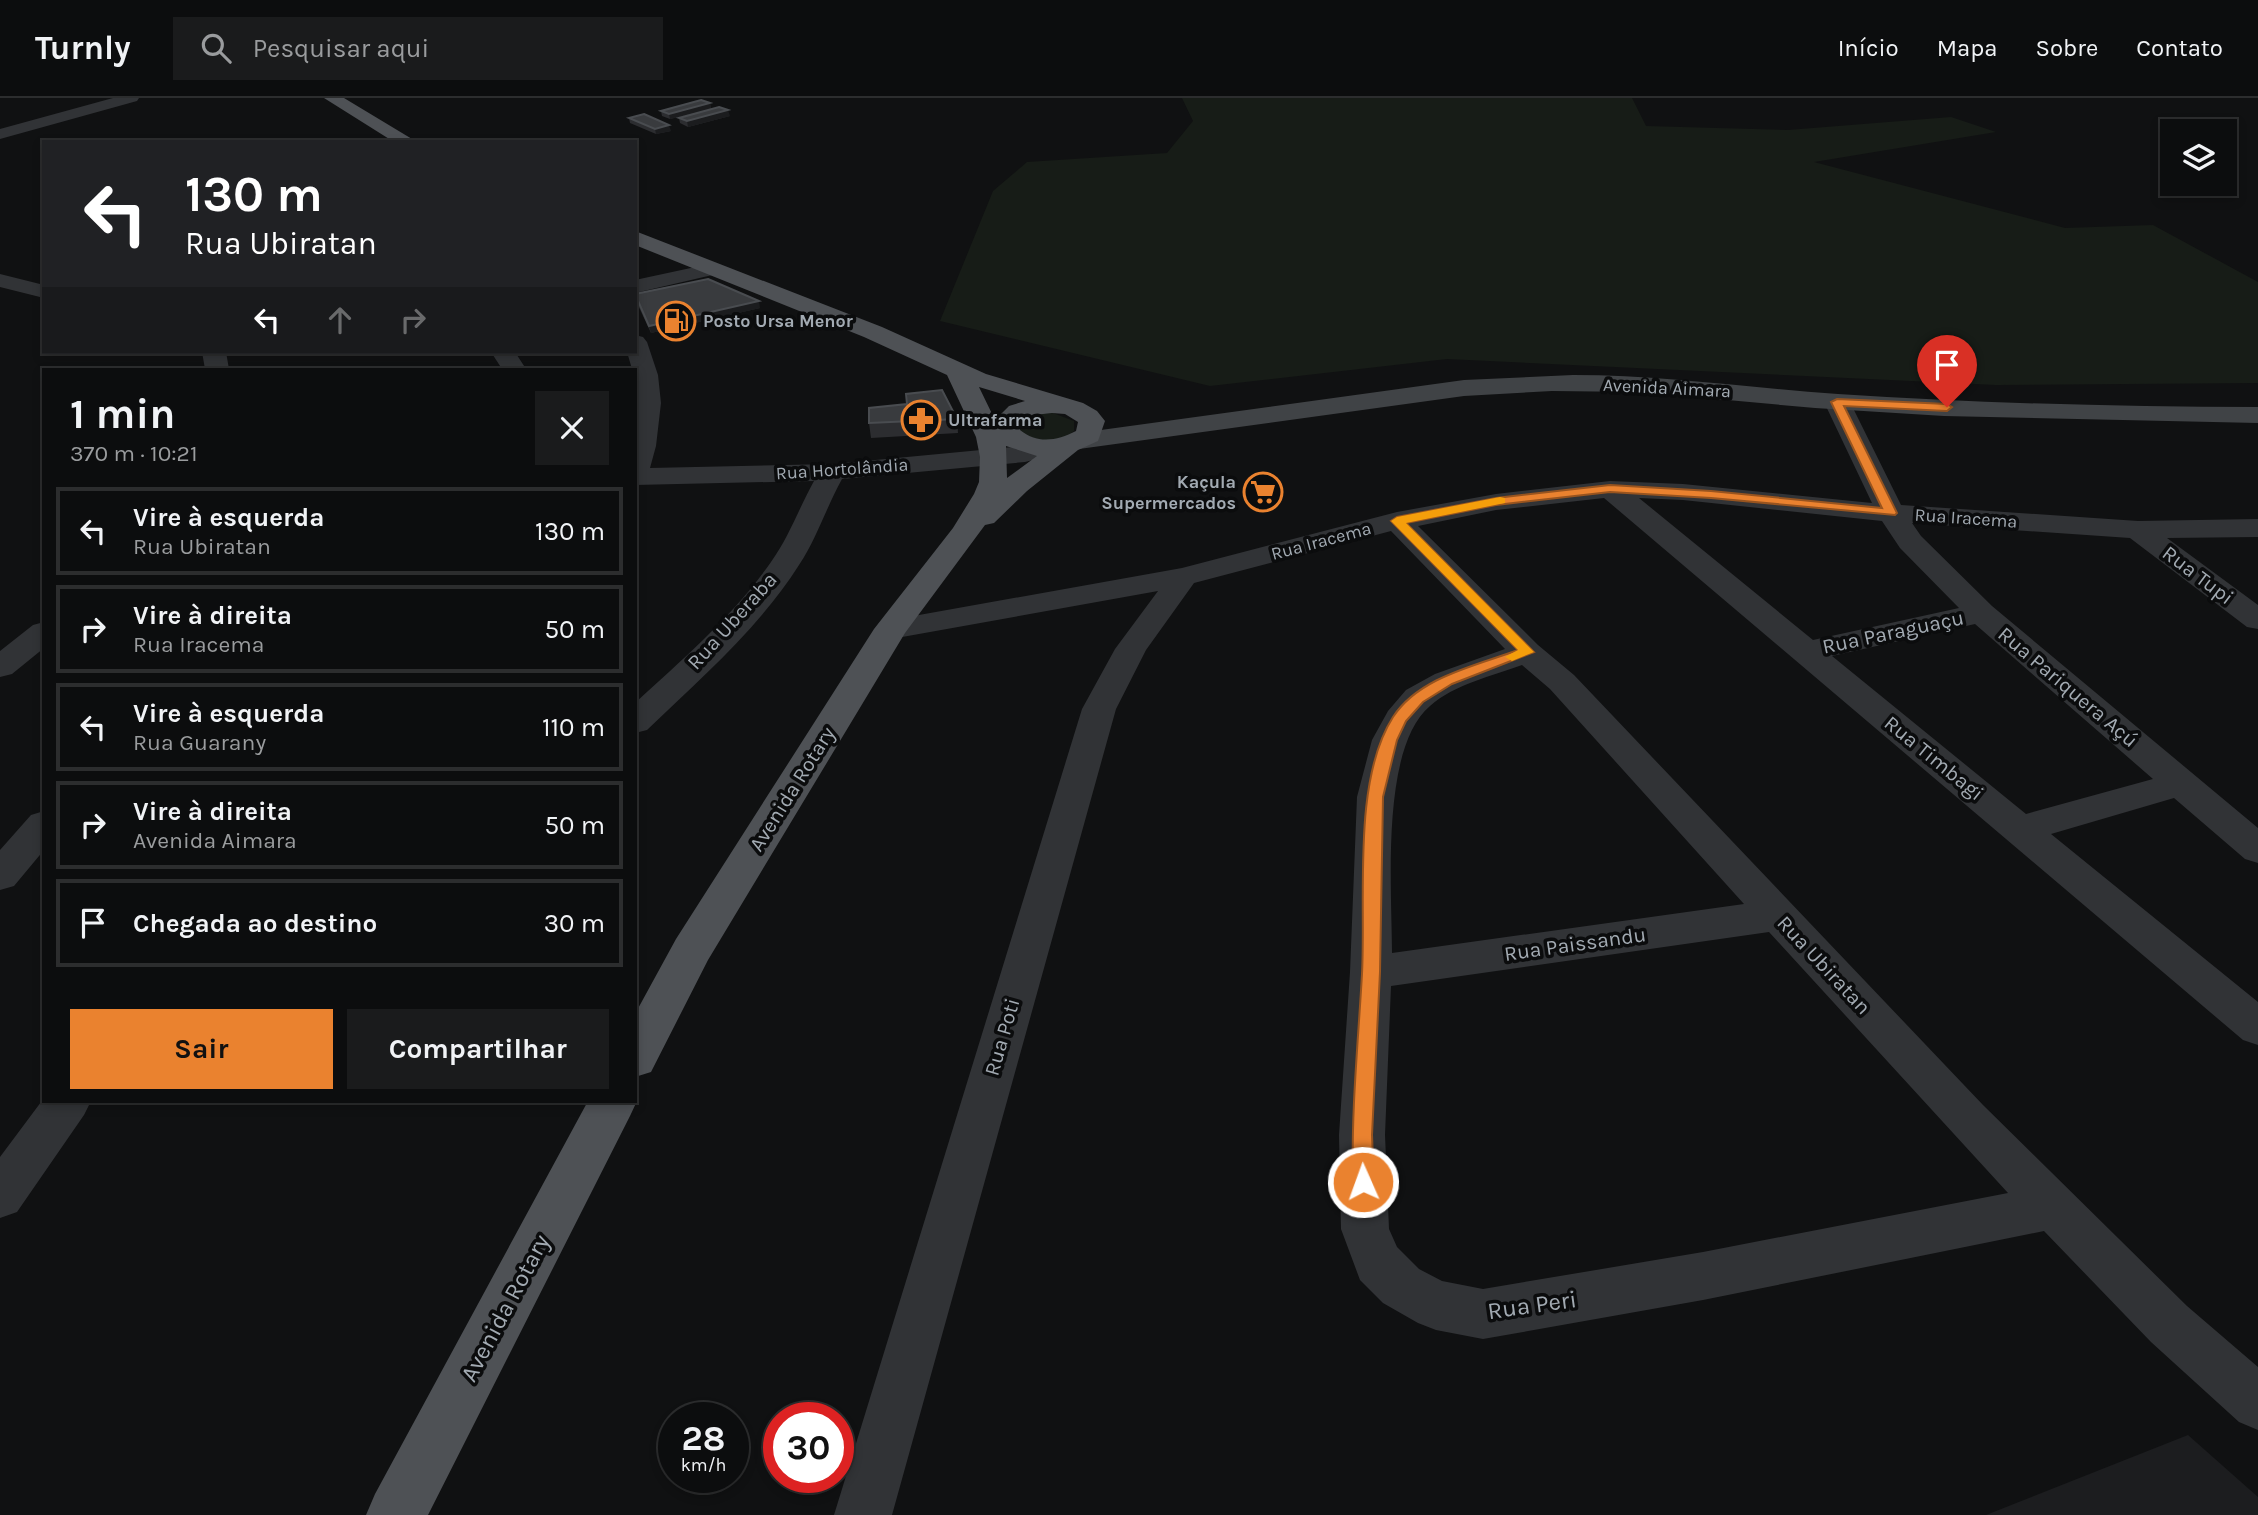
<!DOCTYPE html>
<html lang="pt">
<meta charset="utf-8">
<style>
:root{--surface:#0c0d0e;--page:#1a1b1c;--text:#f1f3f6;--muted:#9a9c9e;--line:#2c2d2e;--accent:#ea822f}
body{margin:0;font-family:Karla,sans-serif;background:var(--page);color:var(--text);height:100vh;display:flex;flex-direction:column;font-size:26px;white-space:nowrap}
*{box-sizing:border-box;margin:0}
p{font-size:23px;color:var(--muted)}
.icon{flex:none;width:38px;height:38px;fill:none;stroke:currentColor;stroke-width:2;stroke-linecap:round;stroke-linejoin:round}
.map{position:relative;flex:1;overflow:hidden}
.panel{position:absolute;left:42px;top:270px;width:595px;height:735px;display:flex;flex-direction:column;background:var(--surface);border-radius:0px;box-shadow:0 4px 10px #0003,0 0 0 2px var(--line)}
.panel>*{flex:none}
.banner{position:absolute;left:42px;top:42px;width:595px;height:214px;border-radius:0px;box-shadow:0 4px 10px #0003,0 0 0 2px var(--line);background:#202124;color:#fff;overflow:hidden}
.tools{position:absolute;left:2160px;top:21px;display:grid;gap:14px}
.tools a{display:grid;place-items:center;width:77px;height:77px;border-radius:0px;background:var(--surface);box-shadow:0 4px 10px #0003,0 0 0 2px var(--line);font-size:35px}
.speed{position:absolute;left:658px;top:1304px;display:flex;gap:14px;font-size:35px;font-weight:700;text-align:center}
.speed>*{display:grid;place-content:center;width:91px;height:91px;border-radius:50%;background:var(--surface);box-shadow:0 4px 10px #0003,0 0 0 2px var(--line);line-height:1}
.speed small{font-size:18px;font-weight:400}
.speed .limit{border:10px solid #d22;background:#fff;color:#111}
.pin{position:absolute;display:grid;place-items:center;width:60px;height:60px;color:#fff;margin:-72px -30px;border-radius:50% 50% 50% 0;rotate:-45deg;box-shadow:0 0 7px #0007}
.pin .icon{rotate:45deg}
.me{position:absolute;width:77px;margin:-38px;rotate:358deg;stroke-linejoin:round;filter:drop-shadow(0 0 5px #0008)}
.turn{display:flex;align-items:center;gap:24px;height:147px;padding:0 28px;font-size:32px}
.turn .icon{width:91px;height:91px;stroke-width:2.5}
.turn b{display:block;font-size:49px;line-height:60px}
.lanes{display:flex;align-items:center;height:66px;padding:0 28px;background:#0003;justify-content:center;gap:35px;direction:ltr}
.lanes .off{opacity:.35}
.round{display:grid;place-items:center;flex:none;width:74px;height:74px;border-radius:0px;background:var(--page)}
.summary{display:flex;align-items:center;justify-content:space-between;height:119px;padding:0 28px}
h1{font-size:42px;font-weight:700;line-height:52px}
.cta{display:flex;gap:14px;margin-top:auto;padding:14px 28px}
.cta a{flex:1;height:80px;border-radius:0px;background:var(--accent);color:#111;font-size:28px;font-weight:700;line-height:80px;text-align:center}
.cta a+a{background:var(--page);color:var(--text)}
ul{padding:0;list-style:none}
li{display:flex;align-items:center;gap:21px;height:88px;margin:0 14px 10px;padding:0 14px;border:4px solid var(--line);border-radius:0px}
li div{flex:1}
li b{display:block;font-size:26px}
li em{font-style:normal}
header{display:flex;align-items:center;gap:42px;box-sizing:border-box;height:98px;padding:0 35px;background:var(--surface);border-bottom:2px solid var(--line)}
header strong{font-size:33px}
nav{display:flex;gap:38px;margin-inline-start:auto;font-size:24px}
.search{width:490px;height:63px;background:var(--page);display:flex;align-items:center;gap:18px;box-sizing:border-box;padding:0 24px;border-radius:0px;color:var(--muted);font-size:26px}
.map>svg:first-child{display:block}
</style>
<header>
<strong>Turnly</strong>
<div class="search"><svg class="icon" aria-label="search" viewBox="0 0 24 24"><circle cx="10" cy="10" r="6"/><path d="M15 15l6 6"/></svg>Pesquisar aqui</div>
<nav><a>Início</a><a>Mapa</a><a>Sobre</a><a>Contato</a></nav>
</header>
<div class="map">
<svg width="2258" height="1417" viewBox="0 0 2258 1417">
<rect width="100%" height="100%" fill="#101112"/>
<path fill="#1c1d1f" d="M 2188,1337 L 2258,1399 L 2258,1417 L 1986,1417 Z"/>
<path fill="#171c17" d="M 1182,0 L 1632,0 L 1646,28 L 1788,32 L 1951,19 L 1996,34 L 1814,64 L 2065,130 L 2153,127 L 2258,184 L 2258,285 L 1996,287 L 1447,261 L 1210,288 L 940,223 L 993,93 L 1027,64 L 1167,55 L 1193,23 Z
M 1053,315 L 1074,323 L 1074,333 C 1059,348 1037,342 1020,335 L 1019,326 L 1035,316 Z"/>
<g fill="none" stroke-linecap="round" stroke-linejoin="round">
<path fill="#313336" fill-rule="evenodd" d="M 113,0 L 139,0 L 137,3 L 0,41 L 0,31 Z
M 714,165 L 721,167 L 725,171 L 721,175 L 635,195 L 635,182 Z
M 0,176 L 44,187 L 44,200 L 0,189 Z
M 635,237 L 643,239 L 647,244 L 658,277 L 661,305 L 656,348 L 650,370 L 833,366 L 1024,348 L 1048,342 L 1057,344 L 1061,350 L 1057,356 L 1025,364 L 842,381 C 826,410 817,440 799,467 C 759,530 700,581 647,632 L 635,635 L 635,605 C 683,561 734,517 771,464 C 789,439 799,410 814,383 L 635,387 L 635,271 L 632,271 L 627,254 L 635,254 Z
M 202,254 L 226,254 L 229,271 L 205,271 Z
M 491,254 L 515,254 L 526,271 L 502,271 Z
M 1837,296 L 1846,299 L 1850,304 L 1901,407 L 2138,423 L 2258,421 L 2258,439 L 2167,440 L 2258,507 L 2258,531 L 2247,529 L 2130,440 L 1912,425 L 1921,438 L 1992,508 L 2258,730 L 2258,765 L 2245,761 L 2174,700 L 2051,736 L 2258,904 L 2258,947 L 2243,942 L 1604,400 L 1496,412 L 1418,428 L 1538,547 L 1574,577 L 1983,1007 L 2187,1208 L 2258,1269 L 2258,1332 L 2239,1324 L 2151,1244 L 2044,1133 L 1703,1202 L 1483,1241 L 1436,1232 L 1418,1225 L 1383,1205 L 1360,1182 L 1341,1131 L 1339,1037 L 1350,874 L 1357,699 L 1372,642 L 1388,613 L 1406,592 L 1435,576 L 1505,551 L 1391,433 L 1194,485 L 1146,552 L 1116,611 L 892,1417 L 834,1417 L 1082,611 L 1115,551 L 1158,493 L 891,541 L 880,538 L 875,531 L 880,524 L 1182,470 L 1397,414 L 1496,396 L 1610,383 L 1683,386 L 1872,405 L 1824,304 L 1828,299 ZM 1639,400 L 1683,402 L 1882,423 L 1900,450 L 1959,510 L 1813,542 ZM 1975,526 L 2153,681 L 2026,716 L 1832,558 ZM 1522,567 L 1550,591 L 1744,806 L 1392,855 C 1392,792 1380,650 1430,608 C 1455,586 1492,578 1522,567 ZM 1769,834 L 2008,1095 L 1703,1154 L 1483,1191 L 1442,1183 L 1419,1171 L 1397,1149 L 1389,1131 L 1385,1037 L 1391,888 Z
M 44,524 L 44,550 L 12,576 L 0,579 L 0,553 L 33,527 Z
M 44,713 L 44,752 L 14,788 L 0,792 L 0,752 L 31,717 Z
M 44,1000 L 44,1003 L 91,1003 L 84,1017 L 17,1114 L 0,1120 L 0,1059 Z"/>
<path fill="#404346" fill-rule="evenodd" d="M 1573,277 C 1662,277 1750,290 1838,296 C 1978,305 2118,309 2258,309 L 2258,325 L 1944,318 L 1815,310 L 1639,294 L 1552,293 L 1464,298 L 1079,351 L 1069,349 L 1065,343 L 1069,337 L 1079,335 L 1464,282 Z"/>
<path fill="#4e5155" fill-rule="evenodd" d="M 324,0 L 344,0 L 417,44 L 394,44 Z
M 635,133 L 882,229 L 986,276 L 1083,305 L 1097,313 L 1105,323 L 1098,343 L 1078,352 L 1027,393 L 994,425 L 985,427 L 905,535 L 708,862 L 651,974 L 635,979 L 635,916 L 676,841 L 874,531 L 953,430 L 974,396 L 979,384 L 980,359 L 976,339 L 947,277 L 864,239 L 635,147 ZM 979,289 L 1025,303 L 1009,308 L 995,322 ZM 1052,315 L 1065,316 L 1078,324 L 1076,333 C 1057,343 1037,346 1020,332 L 1020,326 L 1034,317 ZM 1006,348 L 1037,358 L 1007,380 Z
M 635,1000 L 637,1003 L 630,1018 L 428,1417 L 366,1417 L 375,1396 L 588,1003 L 635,1003 Z"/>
</g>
<path fill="#2c2d30" d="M 710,5 L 711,11 L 670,21 L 662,18 L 661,13 Z
M 730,18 L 688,29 L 680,25 L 679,20 Z
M 629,20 L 671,33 L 656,36 L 630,25 Z
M 635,196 L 760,210 L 651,235 L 636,203 Z
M 957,321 L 958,335 L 871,340 L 869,325 Z"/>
<path fill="#1b1c1e" d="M 710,5 L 711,11 L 670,21 L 669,16 Z
M 728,12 L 730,18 L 688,29 L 687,23 Z
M 669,27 L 671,33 L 656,36 L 655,31 Z
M 759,203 L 760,210 L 651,235 L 649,228 Z"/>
<path fill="#393b3e" stroke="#494c50" stroke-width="2" d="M 701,2 L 710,5 L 669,16 L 661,13 Z
M 719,9 L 728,12 L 687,23 L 679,20 Z
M 644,16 L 669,27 L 655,31 L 629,20 Z
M 708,181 L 759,203 L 649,228 L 635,196 Z
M 942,292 L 957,321 L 869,325 L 869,310 L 907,306 L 906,296 Z"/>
<path fill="#ea822f" stroke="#98541f" stroke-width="2" d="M 1837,301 L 1947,306 L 1952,309 L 1947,313 L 1844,308 L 1897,415 L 1895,417 L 1711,400 L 1610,394 L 1496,407 L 1406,425 L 1534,554 L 1452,586 L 1423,604 L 1406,623 L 1397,642 L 1383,699 L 1380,874 L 1372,1037 L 1374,1084 L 1371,1091 L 1363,1093 L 1356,1091 L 1353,1084 C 1351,1014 1358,946 1362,876 C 1366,801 1352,683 1393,619 C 1419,579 1475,568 1518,552 L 1391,423 L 1397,419 L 1496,400 L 1610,387 L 1711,393 L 1882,410 L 1831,304 Z"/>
<path fill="#f59e0b" d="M 1500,399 L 1505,400 L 1505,405 L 1406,425 L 1534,554 L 1512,563 L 1505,559 L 1518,552 L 1391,423 L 1397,419 Z"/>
<defs>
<symbol id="fuel-ring" viewBox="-11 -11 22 22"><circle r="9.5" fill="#0b0c0d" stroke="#ea822f" stroke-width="1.5"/><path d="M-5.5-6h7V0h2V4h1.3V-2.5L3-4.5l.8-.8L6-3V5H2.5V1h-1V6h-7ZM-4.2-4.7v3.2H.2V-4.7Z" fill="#ea822f"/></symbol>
<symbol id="pharmacy-ring" viewBox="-11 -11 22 22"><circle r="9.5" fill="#0b0c0d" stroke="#ea822f" stroke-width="1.5"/><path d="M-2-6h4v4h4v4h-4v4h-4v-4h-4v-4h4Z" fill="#ea822f"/></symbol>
<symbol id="supermarket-ring" viewBox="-11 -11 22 22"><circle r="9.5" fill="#0b0c0d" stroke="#ea822f" stroke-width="1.5"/><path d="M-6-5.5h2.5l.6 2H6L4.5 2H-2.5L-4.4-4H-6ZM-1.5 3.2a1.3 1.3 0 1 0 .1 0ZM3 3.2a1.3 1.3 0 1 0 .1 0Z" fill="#ea822f"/></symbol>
</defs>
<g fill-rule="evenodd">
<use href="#fuel-ring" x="654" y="201" width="44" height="44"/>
<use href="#pharmacy-ring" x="899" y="300" width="44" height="44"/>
<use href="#supermarket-ring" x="1241" y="372" width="44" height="44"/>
</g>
<g text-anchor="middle" stroke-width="7" stroke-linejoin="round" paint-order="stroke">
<g font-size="18" font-weight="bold" fill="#a2aab2" stroke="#0b0c0d" text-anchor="start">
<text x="703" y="229">Posto Ursa Menor</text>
<text x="948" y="328">Ultrafarma</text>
<text x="1236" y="390" text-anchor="end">Kaçula<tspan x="1236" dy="21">Supermercados</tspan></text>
</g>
<g font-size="18" fill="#a2aab2" stroke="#0b0c0d">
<text transform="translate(1667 290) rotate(3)" y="6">Avenida Aimara</text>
<text transform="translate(842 371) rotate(-4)" y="6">Rua Hortolândia</text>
<text transform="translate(1966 420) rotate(4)" y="6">Rua Iracema</text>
<text transform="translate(1321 443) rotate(-15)" y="6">Rua Iracema</text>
</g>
<g font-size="21" fill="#a2aab2" stroke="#0b0c0d">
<text transform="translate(2198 477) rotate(37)" y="7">Rua Tupi</text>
<text transform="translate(732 523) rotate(-48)" y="7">Rua Uberaba</text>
<text transform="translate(1893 534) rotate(-12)" y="7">Rua Paraguaçu</text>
<text transform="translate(2068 589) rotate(40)" y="7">Rua Pariquera Açú</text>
<text transform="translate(1934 660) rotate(39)" y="7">Rua Timbagi</text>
<text transform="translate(792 691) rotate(-58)" y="7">Avenida Rotary</text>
<text transform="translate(1575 846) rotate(-8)" y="7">Rua Paissandu</text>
<text transform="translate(1824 867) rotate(47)" y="7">Rua Ubiratan</text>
<text transform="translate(1002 939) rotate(-74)" y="7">Rua Poti</text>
</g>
<g font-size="24" fill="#a2aab2" stroke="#0b0c0d">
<text transform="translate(1532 1207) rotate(-8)" y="8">Rua Peri</text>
<text transform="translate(505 1210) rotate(-62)" y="8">Avenida Rotary</text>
</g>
</g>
</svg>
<div class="tools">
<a><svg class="icon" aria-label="layers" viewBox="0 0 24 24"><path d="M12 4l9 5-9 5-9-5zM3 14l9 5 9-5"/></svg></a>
</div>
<div class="speed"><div>28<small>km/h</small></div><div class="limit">30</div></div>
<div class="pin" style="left:1947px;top:309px;background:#d93025"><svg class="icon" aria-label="arrive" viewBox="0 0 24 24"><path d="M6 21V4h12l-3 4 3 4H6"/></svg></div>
<svg class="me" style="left:1363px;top:1084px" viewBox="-20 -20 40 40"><circle r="17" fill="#ea822f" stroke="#fff" stroke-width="3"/><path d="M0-11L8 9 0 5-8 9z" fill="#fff"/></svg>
<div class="banner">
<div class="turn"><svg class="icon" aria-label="left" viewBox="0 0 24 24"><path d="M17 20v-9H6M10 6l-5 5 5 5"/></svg><div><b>130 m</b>Rua Ubiratan</div></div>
<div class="lanes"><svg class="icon" aria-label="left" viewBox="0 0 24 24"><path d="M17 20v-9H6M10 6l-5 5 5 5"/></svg><svg class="icon off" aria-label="ahead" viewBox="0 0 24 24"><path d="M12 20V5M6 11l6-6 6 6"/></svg><svg class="icon off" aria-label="right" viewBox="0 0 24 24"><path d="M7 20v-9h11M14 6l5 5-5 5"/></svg></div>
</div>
<section class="panel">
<div class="summary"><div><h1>1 min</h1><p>370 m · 10:21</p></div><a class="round"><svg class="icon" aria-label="close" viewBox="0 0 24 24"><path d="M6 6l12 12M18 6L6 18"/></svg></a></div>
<ul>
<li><svg class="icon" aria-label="left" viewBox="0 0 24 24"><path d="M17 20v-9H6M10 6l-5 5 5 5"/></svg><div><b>Vire à esquerda</b><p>Rua Ubiratan</p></div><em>130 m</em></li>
<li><svg class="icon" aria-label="right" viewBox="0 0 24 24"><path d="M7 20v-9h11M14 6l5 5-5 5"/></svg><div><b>Vire à direita</b><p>Rua Iracema</p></div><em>50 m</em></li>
<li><svg class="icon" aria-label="left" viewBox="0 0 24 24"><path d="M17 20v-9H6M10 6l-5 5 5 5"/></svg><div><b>Vire à esquerda</b><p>Rua Guarany</p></div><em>110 m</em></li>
<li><svg class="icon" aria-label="right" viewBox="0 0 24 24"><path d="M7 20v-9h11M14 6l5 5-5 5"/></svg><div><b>Vire à direita</b><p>Avenida Aimara</p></div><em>50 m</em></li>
<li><svg class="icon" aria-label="arrive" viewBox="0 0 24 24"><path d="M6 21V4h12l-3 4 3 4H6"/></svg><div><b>Chegada ao destino</b></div><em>30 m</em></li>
</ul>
<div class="cta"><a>Sair</a><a>Compartilhar</a></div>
</section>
</div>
